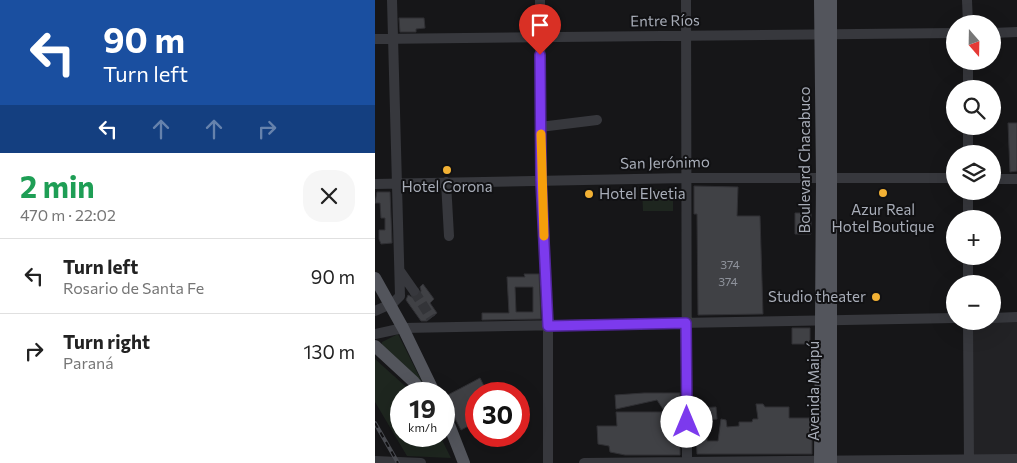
<!DOCTYPE html>
<meta charset="utf-8">
<style>
:root{--surface:#fff;--page:#f6f6f6;--text:#222;--muted:#767676;--line:#e0e0e0}
body{margin:0;font-family:Commissioner,sans-serif;background:var(--page);color:var(--text);height:100vh;display:flex;flex-direction:column;font-size:19px;white-space:nowrap}
*{box-sizing:border-box;margin:0}
p{font-size:16px;color:var(--muted)}
.icon{flex:none;width:28px;height:28px;fill:none;stroke:currentColor;stroke-width:2;stroke-linecap:round;stroke-linejoin:round}
.map{position:relative;flex:1;overflow:hidden}
.panel{display:flex;flex-direction:column;background:var(--surface);width:375px}
.panel>*{flex:none}
.top-card{background:#1a4fa0;color:#fff;overflow:hidden}
.needle{width:32px;rotate:160deg}
.fabs{position:absolute;left:571px;top:15px;display:grid;gap:10px}
.fabs a{display:grid;place-items:center;width:55px;height:55px;border-radius:50%;background:var(--surface);box-shadow:0 5px 20px #0002;font-size:25px}
.speed{position:absolute;left:15px;top:382px;display:flex;gap:10px;font-size:25px;font-weight:700;text-align:center}
.speed>*{display:grid;place-content:center;width:65px;height:65px;border-radius:50%;background:var(--surface);box-shadow:0 5px 20px #0002;line-height:1}
.speed small{font-size:12px;font-weight:400}
.speed .limit{border:8px solid #d22;background:#fff;color:#111}
.pin{position:absolute;display:grid;place-items:center;width:42px;height:42px;color:#fff;margin:-51px -21px;border-radius:50% 50% 50% 0;rotate:-45deg;box-shadow:0 0 5px #0007}
.pin .icon{rotate:45deg}
.me{position:absolute;width:55px;margin:-28px;rotate:0deg;stroke-linejoin:round;filter:drop-shadow(0 0 4px #0008)}
.turn{display:flex;align-items:center;gap:18px;height:105px;padding:0 20px;font-size:22px}
.turn .icon{width:65px;height:65px;stroke-width:2.5}
.turn b{display:block;font-size:35px;line-height:42px}
.lanes{display:flex;align-items:center;height:48px;padding:0 20px;background:#0003;justify-content:center;gap:25px;direction:ltr}
.lanes .off{opacity:.35}
.round{display:grid;place-items:center;flex:none;width:52px;height:52px;border-radius:20px;background:var(--page)}
.overview{display:flex;align-items:center;justify-content:space-between;height:85px;padding:0 20px}
h1{font-size:30px;font-weight:700;line-height:38px;color:#1e9e55}
ul{padding:0;list-style:none}
li{display:flex;align-items:center;gap:15px;height:75px;padding:0 20px;border-top:1px solid var(--line)}
li div{flex:1}
li b{display:block;font-size:19px}
li em{font-style:normal}
main{display:flex;flex:1;min-height:0}
.map>svg:first-child{display:block}
</style>
<main>
<section class="panel">
<div class="top-card">
<div class="turn"><svg class="icon" aria-label="left" viewBox="0 0 24 24"><path d="M17 20v-9H6M10 6l-5 5 5 5"/></svg><div><b>90 m</b>Turn left</div></div>
<div class="lanes"><svg class="icon" aria-label="left" viewBox="0 0 24 24"><path d="M17 20v-9H6M10 6l-5 5 5 5"/></svg><svg class="icon off" aria-label="ahead" viewBox="0 0 24 24"><path d="M12 20V5M6 11l6-6 6 6"/></svg><svg class="icon off" aria-label="ahead" viewBox="0 0 24 24"><path d="M12 20V5M6 11l6-6 6 6"/></svg><svg class="icon off" aria-label="right" viewBox="0 0 24 24"><path d="M7 20v-9h11M14 6l5 5-5 5"/></svg></div>
</div>
<div class="overview"><div><h1>2 min</h1><p>470 m · 22:02</p></div><a class="round"><svg class="icon" aria-label="close" viewBox="0 0 24 24"><path d="M6 6l12 12M18 6L6 18"/></svg></a></div>
<ul>
<li><svg class="icon" aria-label="left" viewBox="0 0 24 24"><path d="M17 20v-9H6M10 6l-5 5 5 5"/></svg><div><b>Turn left</b><p>Rosario de Santa Fe</p></div><em>90 m</em></li>
<li><svg class="icon" aria-label="right" viewBox="0 0 24 24"><path d="M7 20v-9h11M14 6l5 5-5 5"/></svg><div><b>Turn right</b><p>Paraná</p></div><em>130 m</em></li>
</ul>
</section>
<div class="map">
<svg width="642" height="463" viewBox="0 0 642 463">
<rect width="100%" height="100%" fill="#161618"/>
<path fill="#222225" d="M 642,317 L 642,463 L 594,463 L 593,321 L 618,321 Z"/>
<path fill="#1e261f" d="M 267,189 L 298,189 L 298,211 L 268,211 Z
M 23,334 L 49,386 L 7,345 L 7,342 Z
M 0,359 L 39,394 L 26,394 L 26,436 L 65,436 L 76,458 L 32,456 L 0,402 Z"/>
<path fill="#404145" stroke="#303034" fill-rule="evenodd" d="M 24,18 L 49,18 L 50,28 L 41,29 L 41,32 L 25,32 Z
M 633,123 L 642,123 L 642,171 L 635,172 Z
M 319,186 L 363,187 L 362,216 L 385,216 L 388,314 L 323,315 L 322,214 L 319,214 Z
M 2,192 L 15,192 L 17,243 L 6,244 L 4,239 L 4,230 L 10,230 L 10,218 L 6,218 L 5,203 L 0,203 Z
M 420,213 L 436,213 L 436,234 L 420,234 Z
M 149,274 L 164,274 L 166,319 L 107,320 L 107,313 L 134,313 L 132,277 L 150,277 ZM 140,287 L 158,287 L 158,312 L 141,312 Z
M 48,284 L 59,299 L 55,303 L 62,313 L 52,321 L 46,321 L 31,300 L 33,295 L 39,298 L 43,296 L 46,291 L 45,287 Z
M 417,328 L 435,328 L 435,344 L 417,344 Z
M 105,378 L 113,394 L 101,394 L 101,422 L 86,430 L 69,397 Z
M 269,393 L 305,393 L 305,405 L 302,412 L 305,412 L 305,455 L 250,455 L 235,452 L 234,446 L 223,444 L 222,426 L 242,426 L 241,412 L 290,412 L 282,400 L 241,409 L 240,395 Z
M 381,404 L 388,404 L 390,407 L 414,407 L 414,418 L 437,418 L 437,454 L 322,454 L 320,408 L 341,407 L 342,419 L 333,420 L 332,441 L 343,441 L 346,419 L 351,420 L 352,427 L 364,426 L 364,422 L 377,422 L 378,419 L 383,419 Z"/>
<g fill="none" stroke-linecap="round" stroke-linejoin="round">
<path stroke="#333438" stroke-width="10" stroke-dasharray="10 5" stroke-linecap="butt" d="M 39,291 L 56,318"/>
<path stroke="#37383d" stroke-width="10" d="M 165,0 L 166,178 L 173,326 L 173,463
M 311,0 L 312,463
M 592,0 L 593,24
M 618,33 L 642,32
M 0,39 L 580,33
M 593,61 L 593,89
M 593,126 L 593,154
M 165,127 L 222,120
M 618,179 L 642,179
M 71,182 L 74,236
M 0,184 L 311,178 L 580,178
M 593,219 L 593,191
M 25,271 L 39,291
M 593,284 L 593,256
M 0,311 L 18,303 L 25,296 L 17,0
M 618,318 L 642,317
M 593,321 L 594,463
M 0,334 L 28,328 L 580,318
M 0,461 L 46,463
M 209,463 L 642,459"/>
<path stroke="#53555c" stroke-width="12" d="M 445,0 L 447,178 L 445,463
M 0,278 L 28,328 L 60,394
M 0,346 L 39,382 L 49,394
M 69,412 L 89,463
M 456,463 L 456,0"/>
<defs>
<path id="rail" d="M 0,423 L 23,463"/>
</defs>
<use href="#rail" stroke="#4a4c52" stroke-width="4"/>
<use href="#rail" stroke="#111113" stroke-width="2" stroke-dasharray="5.5" stroke-linecap="butt"/>
</g>
<g fill="none" stroke-linecap="round" stroke-linejoin="round">
<defs>
<path id="route" d="M 165,55 L 166,180 L 173,326 L 311,323 L 312,422"/>
</defs>
<use href="#route" stroke="#51269a" stroke-width="12"/>
<use href="#route" stroke="#7c3aed" stroke-width="9"/>
<path stroke="#f59e0b" stroke-width="9" d="M 166,134 L 169,236"/>
</g>
<g fill="#f2b134" stroke="#111113" stroke-width="2">
<circle cx="72" cy="170" r="5"/>
<circle cx="508" cy="193" r="5"/>
<circle cx="214" cy="194" r="5"/>
<circle cx="501" cy="297" r="5"/>
</g>
<g text-anchor="middle" stroke-width="4" stroke-linejoin="round" paint-order="stroke">
<g font-size="12" fill="#8e929b">
<text x="355" y="269">374</text>
<text x="353" y="286">374</text>
</g>
<g font-size="15" fill="#a8adb8" stroke="#111113">
<text transform="translate(290 21) rotate(-1)" y="5">Entre Ríos</text>
<text transform="translate(430 160) rotate(-90)" y="5">Boulevard Chacabuco</text>
<text transform="translate(290 163) rotate(-1)" y="5">San Jerónimo</text>
<text transform="translate(439 391) rotate(-90)" y="5">Avenida Maipú</text>
</g>
<g font-size="15" fill="#a8adb8" stroke="#111113">
<text x="72" y="192">Hotel Corona</text>
<text x="224" y="199" text-anchor="start">Hotel Elvetia</text>
<text x="508" y="215">Azur Real<tspan x="508" dy="17">Hotel Boutique</tspan></text>
<text x="491" y="302" text-anchor="end">Studio theater</text>
</g>
</g>
</svg>
<div class="fabs">
<a><svg class="needle" viewBox="-14 -14 28 28"><path d="M0-13l5 13h-10z" fill="#e53935"/><path d="M0 13l5-13h-10z" fill="#767676"/></svg></a>
<a><svg class="icon" aria-label="search" viewBox="0 0 24 24"><circle cx="10" cy="10" r="6"/><path d="M15 15l6 6"/></svg></a>
<a><svg class="icon" aria-label="layers" viewBox="0 0 24 24"><path d="M12 4l9 5-9 5-9-5zM3 14l9 5 9-5"/></svg></a>
<a>+</a>
<a>−</a>
</div>
<div class="speed"><div>19<small>km/h</small></div><div class="limit">30</div></div>
<div class="pin" style="left:165px;top:55px;background:#d93025"><svg class="icon" aria-label="arrive" viewBox="0 0 24 24"><path d="M6 21V4h12l-3 4 3 4H6"/></svg></div>
<svg class="me" style="left:312px;top:422px" viewBox="-20 -20 40 40"><circle r="19" fill="#fff"/><path d="M0-13L10 11 0 6-10 11z" fill="#7c3aed"/></svg>
</div>
</main>
